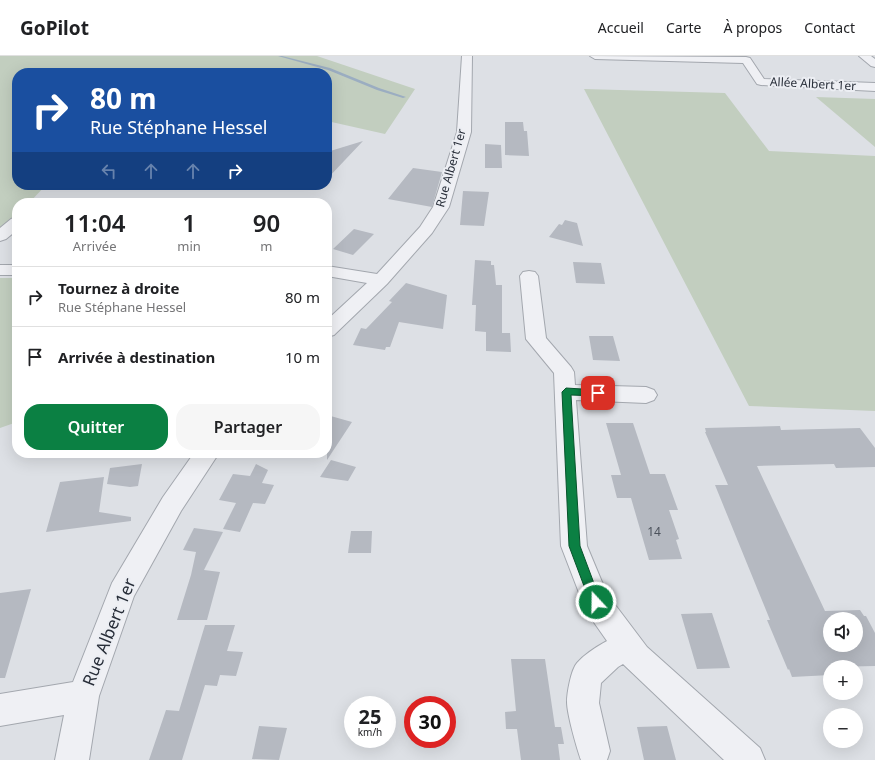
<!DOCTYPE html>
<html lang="fr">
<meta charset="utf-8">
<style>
:root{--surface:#fff;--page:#f6f6f6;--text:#202124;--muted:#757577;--line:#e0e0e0;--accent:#0b8043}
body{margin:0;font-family:"Noto Sans",sans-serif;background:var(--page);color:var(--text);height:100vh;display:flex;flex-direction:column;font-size:15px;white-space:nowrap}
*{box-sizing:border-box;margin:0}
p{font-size:13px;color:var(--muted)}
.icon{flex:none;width:22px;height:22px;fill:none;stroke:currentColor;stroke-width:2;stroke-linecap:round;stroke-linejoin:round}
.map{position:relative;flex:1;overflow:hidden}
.details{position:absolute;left:12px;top:142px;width:320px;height:260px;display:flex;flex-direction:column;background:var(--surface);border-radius:16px;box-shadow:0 4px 16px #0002}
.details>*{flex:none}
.top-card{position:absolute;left:12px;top:12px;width:320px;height:122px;border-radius:16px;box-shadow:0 4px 16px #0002;background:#1a4fa0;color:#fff;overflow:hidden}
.controls{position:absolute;left:823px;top:556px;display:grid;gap:8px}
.controls a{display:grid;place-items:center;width:40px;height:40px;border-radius:50%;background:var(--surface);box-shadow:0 4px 16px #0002;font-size:20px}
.speed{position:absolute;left:344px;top:640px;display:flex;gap:8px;font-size:20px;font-weight:700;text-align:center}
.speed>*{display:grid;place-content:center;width:52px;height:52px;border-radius:50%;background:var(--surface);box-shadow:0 4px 16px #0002;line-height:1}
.speed small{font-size:10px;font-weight:400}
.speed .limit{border:6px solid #d22;background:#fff;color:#111}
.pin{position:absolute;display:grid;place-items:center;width:34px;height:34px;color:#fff;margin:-17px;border-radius:8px;box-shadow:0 2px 6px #0006}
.me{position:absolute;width:44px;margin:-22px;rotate:339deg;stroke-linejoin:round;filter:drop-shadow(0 0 3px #0008)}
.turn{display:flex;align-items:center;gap:14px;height:84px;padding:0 12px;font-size:18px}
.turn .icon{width:52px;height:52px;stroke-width:2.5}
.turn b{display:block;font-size:28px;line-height:34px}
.lanes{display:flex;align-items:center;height:38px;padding:0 12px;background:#0003;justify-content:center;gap:20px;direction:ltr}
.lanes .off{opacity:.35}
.eta{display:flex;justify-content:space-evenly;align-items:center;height:68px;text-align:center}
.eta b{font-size:24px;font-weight:600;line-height:28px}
.cta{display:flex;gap:8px;margin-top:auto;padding:8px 12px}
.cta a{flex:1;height:46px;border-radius:16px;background:var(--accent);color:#fff;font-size:16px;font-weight:600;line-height:46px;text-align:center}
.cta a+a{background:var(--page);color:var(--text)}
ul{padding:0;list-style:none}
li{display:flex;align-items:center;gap:12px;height:60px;padding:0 12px;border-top:1px solid var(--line)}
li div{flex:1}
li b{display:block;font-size:15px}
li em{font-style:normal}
header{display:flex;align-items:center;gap:24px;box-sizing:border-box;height:56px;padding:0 20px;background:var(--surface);border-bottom:1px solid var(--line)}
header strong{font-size:19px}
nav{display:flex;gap:22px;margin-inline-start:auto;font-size:14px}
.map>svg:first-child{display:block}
</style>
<header>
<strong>GoPilot</strong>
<nav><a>Accueil</a><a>Carte</a><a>À propos</a><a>Contact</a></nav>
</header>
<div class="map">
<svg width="875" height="704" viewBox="0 0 875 704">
<rect width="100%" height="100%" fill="#dde0e5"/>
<path fill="#c2cebf" d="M 0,0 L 317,0 L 415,33 L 385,78 L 327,65 L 327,17 L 17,17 L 17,129 L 46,129 L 29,147 L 17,147 L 17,159 L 0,177 Z
M 584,33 L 725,37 L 769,95 L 875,100 L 875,355 L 749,350 Z
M 816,41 L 875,43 L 875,91 Z
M 0,222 L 17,222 L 17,366 L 0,372 Z"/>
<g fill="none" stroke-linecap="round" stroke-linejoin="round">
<path fill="#9badc1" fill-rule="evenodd" d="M 278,0 L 282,0 L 330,12 L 379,32 L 406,41 L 403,42 L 377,34 L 328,14 Z"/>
</g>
<path fill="#b5b9c1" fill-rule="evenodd" d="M 505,66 L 523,66 L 524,75 L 527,75 L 529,100 L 505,99 Z
M 363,85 L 327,123 L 327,96 Z
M 485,88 L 501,89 L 502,112 L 485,112 Z
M 413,112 L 442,116 L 432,151 L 388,143 Z
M 463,135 L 489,136 L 484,170 L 460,169 Z
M 565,164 L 577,167 L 583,190 L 549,181 L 559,168 L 562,169 Z
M 354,173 L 374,178 L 353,199 L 333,193 Z
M 475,204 L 491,205 L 491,209 L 494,209 L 496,229 L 502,229 L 502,277 L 510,277 L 511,296 L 486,295 L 486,276 L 475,275 L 476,249 L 472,249 Z
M 573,206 L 601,207 L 605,228 L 576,227 Z
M 406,227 L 447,239 L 443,273 L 399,266 L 390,291 L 386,291 L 385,294 L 353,289 L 361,272 L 366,273 L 392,246 L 389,245 Z
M 589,280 L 613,280 L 620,305 L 593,304 Z
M 327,359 L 352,366 L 327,404 Z
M 606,367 L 633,367 L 650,418 L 665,418 L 678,454 L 669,454 L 679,483 L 676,484 L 682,503 L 649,504 L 631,442 L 617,442 L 611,419 L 621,419 Z
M 780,370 L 781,374 L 860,372 L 875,392 L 875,411 L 836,412 L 834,408 L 757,410 L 825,555 L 860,554 L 864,560 L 866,560 L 875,577 L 875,610 L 830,611 L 830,619 L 792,621 L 789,613 L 788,614 L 767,564 L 770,564 L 715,429 L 728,429 L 705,376 L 706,376 L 705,372 ZM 830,563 L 856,563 L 856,589 L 830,589 Z
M 331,404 L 356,411 L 348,425 L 320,421 Z
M 142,408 L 138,430 L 130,431 L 107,428 L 110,412 Z
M 256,408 L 268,414 L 262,427 L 274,429 L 265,448 L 253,447 L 240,476 L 223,473 L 236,447 L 219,444 L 233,418 L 250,420 Z
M 104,421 L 99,456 L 131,461 L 131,465 L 46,476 L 60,426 Z
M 194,472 L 223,476 L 204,514 L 220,516 L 207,564 L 177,564 L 191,519 L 196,496 L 183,494 Z
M 351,475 L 372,475 L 371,497 L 348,497 Z
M 31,533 L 5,622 L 0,622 L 0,537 Z
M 712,557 L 730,612 L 697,613 L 681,558 Z
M 205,569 L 235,569 L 227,595 L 243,596 L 236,620 L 220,619 L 217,630 L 205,629 L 182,704 L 149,704 L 166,654 L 179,655 Z
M 511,603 L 545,603 L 555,671 L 561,671 L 564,688 L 558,688 L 560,704 L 521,704 L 517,673 L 506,673 L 505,656 L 516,655 Z
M 259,670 L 287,672 L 279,704 L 252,703 Z
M 667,670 L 676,704 L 644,704 L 637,671 Z"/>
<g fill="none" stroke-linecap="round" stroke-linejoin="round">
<defs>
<path id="minor" d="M 462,0 L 472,0 L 471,76 L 449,151 L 432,177 L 387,228 L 334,279 L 327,281 L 327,264 L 367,227 L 327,220 L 327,210 L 377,218 L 420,171 L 433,151 L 457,76 Z
M 590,0 L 746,1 L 750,2 L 764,23 L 875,27 L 875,35 L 761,29 L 757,28 L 743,7 L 595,3 Z
M 859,0 L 871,0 L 875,3 L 875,11 L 871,10 Z
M 17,161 L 17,174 L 6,183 L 0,185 L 0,172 L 11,163 Z
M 0,209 L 17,209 L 17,219 L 0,219 Z
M 529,215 L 535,216 L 538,220 L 546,282 L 571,311 L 574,316 L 575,329 L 646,331 L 654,334 L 657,339 L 654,344 L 646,347 L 576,344 L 587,490 L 607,538 L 647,591 L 760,692 L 765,704 L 724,704 L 623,608 L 618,611 L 601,627 L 599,647 L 610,695 L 607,704 L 581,704 C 577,693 567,658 567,646 C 567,637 571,614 577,607 C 585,598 596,591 607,585 L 586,555 L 561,490 L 554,317 L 526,283 L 520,220 L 523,216 Z
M 194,397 L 219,397 L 181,455 L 134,540 L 99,640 L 89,704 L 55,704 L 64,659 L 0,670 L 0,638 L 73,626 L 112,527 L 163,441 Z"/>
</defs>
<use href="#minor" stroke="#a3a7ae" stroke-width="2"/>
<use href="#minor" fill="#eff0f4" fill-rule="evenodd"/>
</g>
<path fill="#0b8043" stroke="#07532c" d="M 566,332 L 598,334 L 602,337 L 598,340 L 571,339 L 580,490 L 601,546 L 600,550 L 596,551 L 591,550 L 590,546 L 569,490 L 562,336 Z"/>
<g text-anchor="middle" stroke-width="4" stroke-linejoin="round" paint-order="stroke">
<g font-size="12" fill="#282e39" stroke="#eceef3">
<text transform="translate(813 28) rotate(3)" y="4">Allée Albert 1er</text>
<text transform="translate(451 112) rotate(-74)" y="4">Rue Albert 1er</text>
</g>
<g font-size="12" fill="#4b515b">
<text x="654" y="480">14</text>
</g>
<g font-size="17" fill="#282e39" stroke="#eceef3">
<text transform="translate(109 576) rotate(-68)" y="6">Rue Albert 1er</text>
</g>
</g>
</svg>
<div class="controls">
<a><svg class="icon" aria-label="sound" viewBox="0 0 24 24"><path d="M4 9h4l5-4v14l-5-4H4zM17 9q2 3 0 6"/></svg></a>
<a>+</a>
<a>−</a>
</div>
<div class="speed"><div>25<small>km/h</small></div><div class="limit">30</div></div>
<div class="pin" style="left:598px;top:337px;background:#d93025"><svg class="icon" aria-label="arrive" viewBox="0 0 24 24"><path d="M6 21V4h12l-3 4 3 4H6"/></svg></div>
<svg class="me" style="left:596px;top:546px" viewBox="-20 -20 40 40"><circle r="17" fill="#0b8043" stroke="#fff" stroke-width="3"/><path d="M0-11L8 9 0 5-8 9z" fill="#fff"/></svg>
<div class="top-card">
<div class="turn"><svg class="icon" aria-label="right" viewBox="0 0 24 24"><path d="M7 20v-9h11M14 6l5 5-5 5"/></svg><div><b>80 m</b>Rue Stéphane Hessel</div></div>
<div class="lanes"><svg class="icon off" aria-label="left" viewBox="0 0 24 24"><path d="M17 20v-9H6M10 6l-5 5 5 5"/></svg><svg class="icon off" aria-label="ahead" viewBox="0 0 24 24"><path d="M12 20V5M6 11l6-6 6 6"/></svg><svg class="icon off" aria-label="ahead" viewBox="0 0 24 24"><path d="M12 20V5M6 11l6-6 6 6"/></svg><svg class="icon" aria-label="right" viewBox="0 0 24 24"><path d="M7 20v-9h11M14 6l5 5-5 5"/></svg></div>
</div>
<section class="details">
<div class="eta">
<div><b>11:04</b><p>Arrivée</p></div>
<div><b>1</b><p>min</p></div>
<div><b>90</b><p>m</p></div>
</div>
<ul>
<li><svg class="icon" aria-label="right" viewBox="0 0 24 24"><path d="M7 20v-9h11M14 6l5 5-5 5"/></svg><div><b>Tournez à droite</b><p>Rue Stéphane Hessel</p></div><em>80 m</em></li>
<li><svg class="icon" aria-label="arrive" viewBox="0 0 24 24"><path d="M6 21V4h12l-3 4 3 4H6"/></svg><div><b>Arrivée à destination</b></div><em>10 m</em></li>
</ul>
<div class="cta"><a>Quitter</a><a>Partager</a></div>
</section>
</div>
